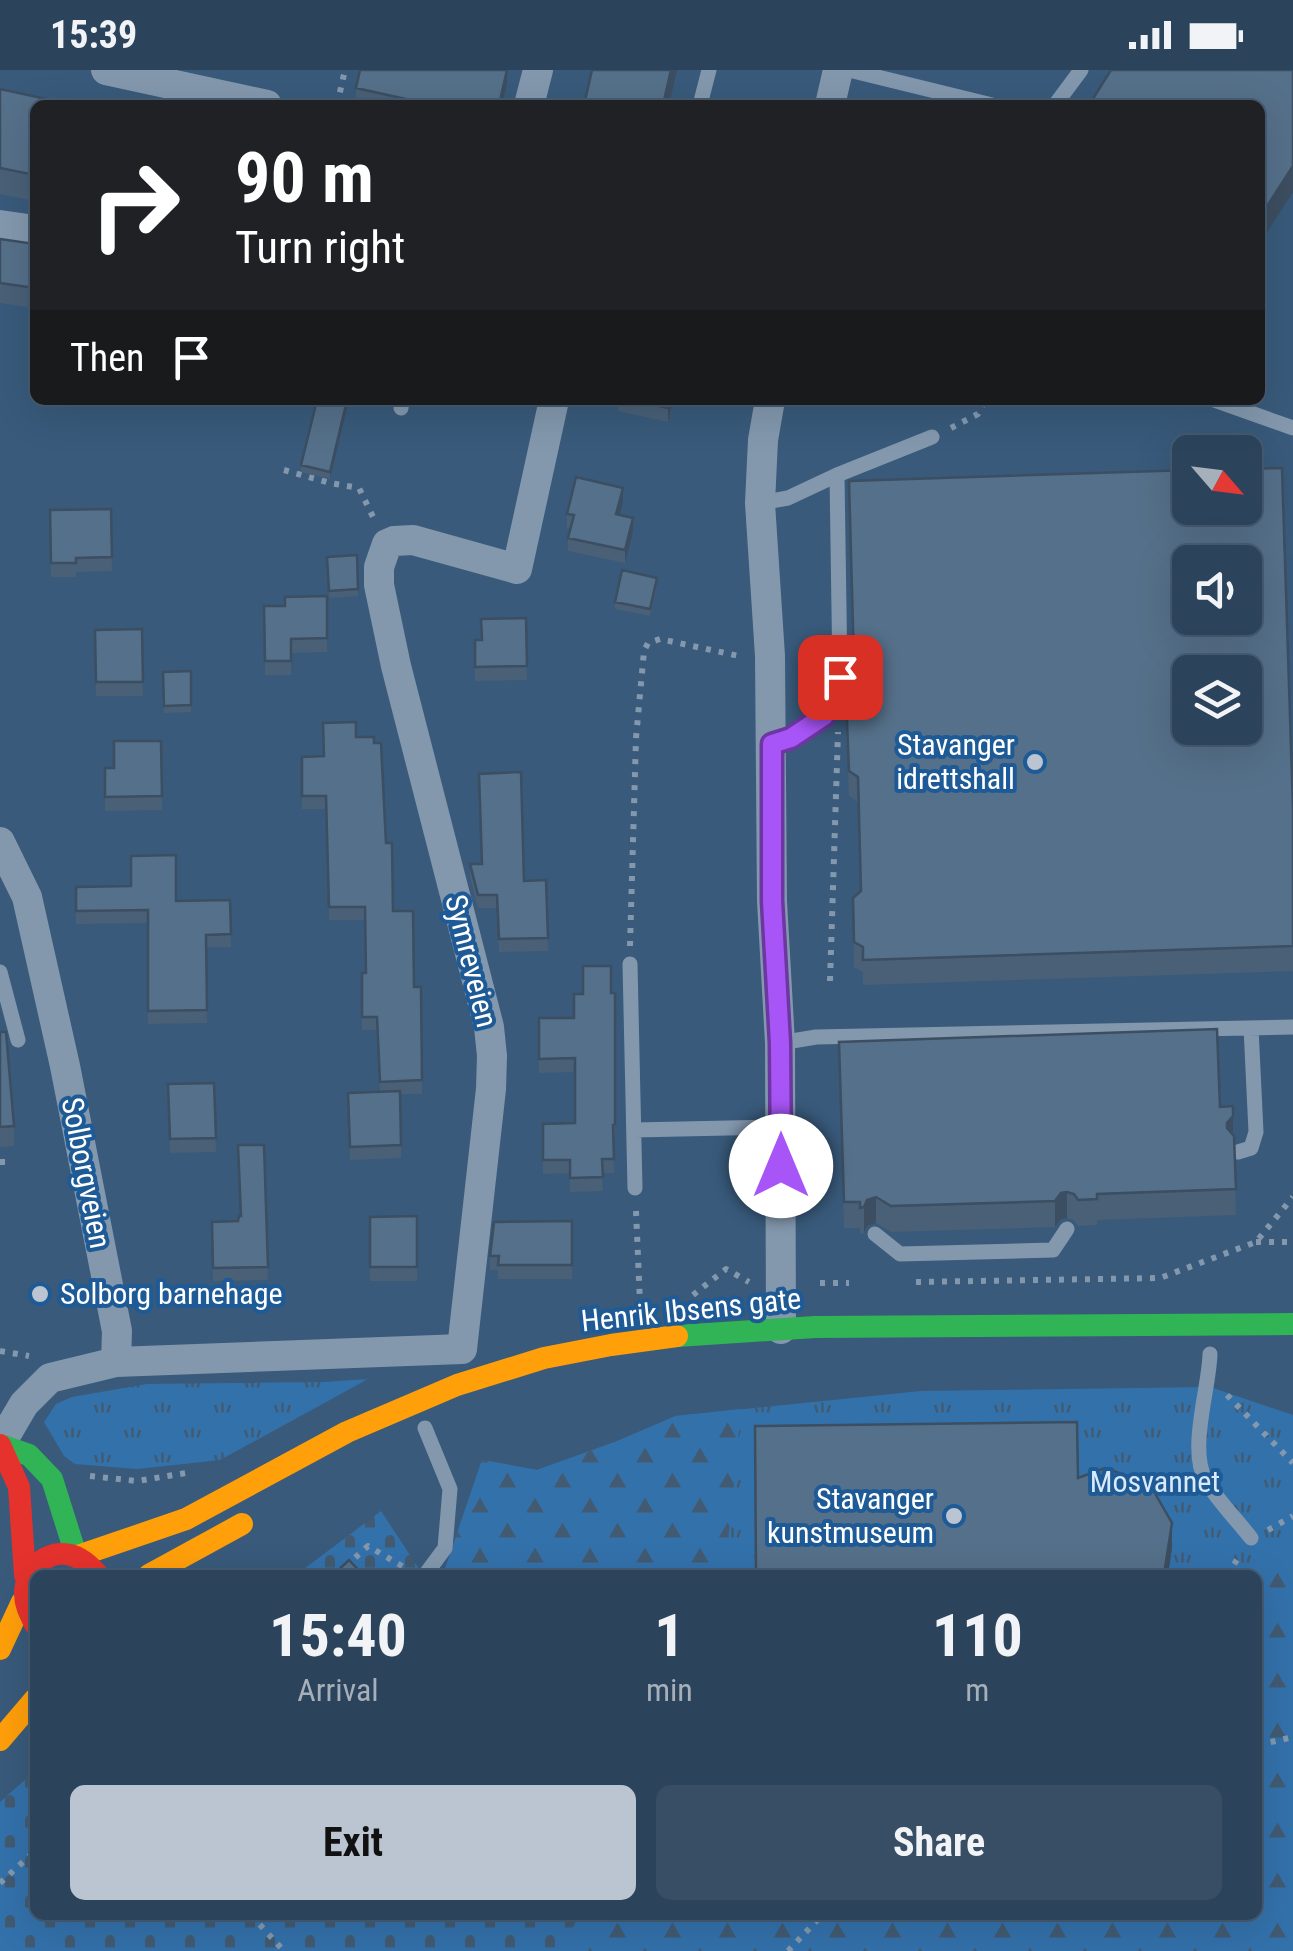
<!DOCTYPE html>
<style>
:root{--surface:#2b445c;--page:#374e65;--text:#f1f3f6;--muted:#a6b0bb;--line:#475c72;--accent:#bac5d1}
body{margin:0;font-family:"Roboto Condensed",sans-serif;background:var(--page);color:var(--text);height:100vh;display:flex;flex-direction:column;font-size:38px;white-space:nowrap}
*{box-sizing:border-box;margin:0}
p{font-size:32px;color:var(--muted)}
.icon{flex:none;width:55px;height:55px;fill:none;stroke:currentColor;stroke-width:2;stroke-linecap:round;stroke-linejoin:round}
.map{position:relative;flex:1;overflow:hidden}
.side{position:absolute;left:30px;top:1500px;width:1232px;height:350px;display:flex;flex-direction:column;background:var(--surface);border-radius:15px;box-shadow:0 10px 40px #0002,0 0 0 2px var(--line)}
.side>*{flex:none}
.banner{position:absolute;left:30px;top:30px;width:1235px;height:305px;border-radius:15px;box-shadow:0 10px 40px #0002,0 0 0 2px var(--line);background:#202124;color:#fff;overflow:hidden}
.needle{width:65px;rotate:118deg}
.tools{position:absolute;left:1172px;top:365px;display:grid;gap:20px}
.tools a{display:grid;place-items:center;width:90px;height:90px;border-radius:15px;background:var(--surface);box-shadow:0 10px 40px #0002,0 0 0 2px var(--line);font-size:50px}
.pin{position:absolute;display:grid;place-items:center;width:85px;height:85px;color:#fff;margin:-42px;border-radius:20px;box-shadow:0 5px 15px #0006}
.me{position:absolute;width:110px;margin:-55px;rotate:0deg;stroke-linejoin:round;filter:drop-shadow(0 0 8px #0008)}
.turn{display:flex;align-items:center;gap:35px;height:210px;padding:0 40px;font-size:45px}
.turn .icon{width:130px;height:130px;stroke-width:2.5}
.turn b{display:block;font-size:70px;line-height:85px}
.then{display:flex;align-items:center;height:95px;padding:0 40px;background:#0003;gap:20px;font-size:38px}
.eta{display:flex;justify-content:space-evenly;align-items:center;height:170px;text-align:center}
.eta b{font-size:60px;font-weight:700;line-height:70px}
.button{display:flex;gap:20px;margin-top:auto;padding:20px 40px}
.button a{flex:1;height:115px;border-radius:15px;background:var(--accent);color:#111;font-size:40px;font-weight:700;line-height:115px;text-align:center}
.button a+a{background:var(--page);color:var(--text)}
.status{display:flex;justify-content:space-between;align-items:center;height:70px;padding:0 50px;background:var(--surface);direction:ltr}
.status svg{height:28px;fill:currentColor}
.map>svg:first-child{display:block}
</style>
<div class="status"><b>15:39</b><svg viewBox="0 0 49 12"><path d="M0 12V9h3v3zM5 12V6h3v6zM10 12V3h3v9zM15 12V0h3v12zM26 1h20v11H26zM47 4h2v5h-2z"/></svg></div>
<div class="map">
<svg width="1293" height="1881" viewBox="0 0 1293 1881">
<defs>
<pattern id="grass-tufts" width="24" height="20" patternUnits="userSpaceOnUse" patternTransform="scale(2.5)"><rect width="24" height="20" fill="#3371ab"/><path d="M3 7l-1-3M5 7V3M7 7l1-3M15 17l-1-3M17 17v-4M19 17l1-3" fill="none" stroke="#425b72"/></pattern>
<pattern id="forest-firs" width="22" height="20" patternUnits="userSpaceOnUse" patternTransform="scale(2.5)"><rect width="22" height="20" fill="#3371ab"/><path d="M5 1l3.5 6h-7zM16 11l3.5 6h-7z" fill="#425b72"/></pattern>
<pattern id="cemetery-stones" width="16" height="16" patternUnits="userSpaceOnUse" patternTransform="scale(2.5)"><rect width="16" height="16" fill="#3371ab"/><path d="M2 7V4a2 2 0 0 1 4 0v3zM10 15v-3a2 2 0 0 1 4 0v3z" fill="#425b72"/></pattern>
</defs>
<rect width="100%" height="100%" fill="#395a7b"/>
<path fill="url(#grass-tufts)" d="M 368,1309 L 220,1390 L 137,1399 L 75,1394 L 64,1386 L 44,1352 L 56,1334 L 72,1327 L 147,1314 L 325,1312 Z
M 1210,1317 L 1293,1345 L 1293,1881 L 539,1881 L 573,1845 L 1258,1845 L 1258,1505 L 443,1505 L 482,1390 L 537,1400 L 615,1372 L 676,1346 L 921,1321 Z"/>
<path fill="url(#forest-firs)" d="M 741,1339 L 727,1482 L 699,1505 L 443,1505 L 482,1390 L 537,1400 L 615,1372 L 676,1346 Z
M 1293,1473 L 1293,1881 L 559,1881 L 592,1845 L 1258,1845 L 1258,1514 L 1281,1483 Z"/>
<path fill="url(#cemetery-stones)" d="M 381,1441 L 423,1505 L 296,1505 Z
M 35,1701 L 35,1845 L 583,1845 L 551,1881 L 0,1881 L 0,1732 Z"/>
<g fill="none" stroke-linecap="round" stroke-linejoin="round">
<path stroke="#8398ad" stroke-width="6" stroke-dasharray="5 8" stroke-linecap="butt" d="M 337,35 L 345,0
M 951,358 L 978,344 L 985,330
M 284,400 L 330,413 L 359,418 L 375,451
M 630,876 L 636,668 L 644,581 L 648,573 L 660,569 L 739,586
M 830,911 L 838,662
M 0,1092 L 12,1092
M 636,1141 L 640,1233
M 1256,1172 L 1293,1172
M 916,1212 L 1160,1208 L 1256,1172 L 1293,1127
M 820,1213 L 849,1213
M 693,1225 L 726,1199 L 749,1212
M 0,1281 L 29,1286
M 1227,1325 L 1293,1393
M 90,1406 L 137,1411 L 186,1403
M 1268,1460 L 1293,1446
M 336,1505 L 368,1476 L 407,1499
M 1227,1505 L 1241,1484
M 1258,1675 L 1293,1667
M 0,1813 L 35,1781
M 251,1845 L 284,1881
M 788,1881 L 822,1845"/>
<path stroke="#8398ad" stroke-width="15" d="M 849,0 L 992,35
M 700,35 L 709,0
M 1055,35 L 1081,0
M 1214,330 L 1293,358
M 401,338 L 402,330
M 760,433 L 788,428 L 837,405 L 932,367
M 771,674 L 791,667 L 824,646 L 840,607 L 837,405
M 630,894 L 635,1118
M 0,902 L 18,970
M 780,973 L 816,967 L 1293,957
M 634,1060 L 780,1057
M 1238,1082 L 1251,1078 L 1256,1062 L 1251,958
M 875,1164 L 900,1184 L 1053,1180 L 1067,1159
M 1210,1284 C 1209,1320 1188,1380 1206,1411 C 1218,1431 1237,1450 1251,1468
M 425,1358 L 450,1419 L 445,1478 L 425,1505"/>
<path stroke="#8398ad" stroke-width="30" d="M 106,0 L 267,35
M 529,35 L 538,0
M 830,35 L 838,0
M 0,155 L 35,160
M 770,330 L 763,370 L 760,433 L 770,586 L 772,831 L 780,973 L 781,1259
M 0,772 L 27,827 L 65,996 L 117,1261 L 116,1292 L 50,1308 L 24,1334 L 0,1375
M 116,1292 L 462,1279 L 491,1019 L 492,986 L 489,957 L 396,596 L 379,515 L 379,497 L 387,474 L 394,471 L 413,470 L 517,499 L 554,330"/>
<path stroke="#30b455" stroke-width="22" d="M 677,1266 L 815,1257 L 1293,1254
M 0,1375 L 29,1385 L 52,1409 L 76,1485"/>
<path stroke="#ff9f0a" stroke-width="22" d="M 78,1486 L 186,1449 L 347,1362 L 457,1315 L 544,1288 L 611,1275 L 677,1266
M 149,1505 L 242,1454
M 0,1579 L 22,1532
M 0,1670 L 35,1629"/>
<path stroke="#e5322d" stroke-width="22" d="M 0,1375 L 19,1417 L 25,1505
M 35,1554 C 30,1544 25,1535 25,1524 C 25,1495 54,1474 80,1489 C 87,1493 93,1499 98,1505"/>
</g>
<path fill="#496077" d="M 507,14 L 502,35 L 372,35 L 356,31 L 356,18 Z
M 0,19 L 35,35 L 35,131 L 0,124 Z
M 0,169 L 35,174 L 35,238 L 0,233 Z
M 317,330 L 349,330 L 330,409 L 301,402 L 301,395 Z
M 592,330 L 673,330 L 668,352 L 618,341 L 618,336 Z
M 849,411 L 1293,739 L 1293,901 L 863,915 L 863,902 L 854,897 L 853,828 L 860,822 L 858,732 L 849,726 L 845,626 L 845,601 L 853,594 Z
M 623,432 L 619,445 L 633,462 L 625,493 L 568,481 L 568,468 L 570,458 L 567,458 L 567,444 Z
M 111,439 L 112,501 L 76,502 L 76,507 L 51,507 L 50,440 Z
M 357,485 L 358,526 L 329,528 L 327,487 Z
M 657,515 L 650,546 L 615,539 L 615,532 Z
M 327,526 L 327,582 L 291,583 L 291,605 L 265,605 L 264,536 L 285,536 Z
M 526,548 L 527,610 L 475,611 L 475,570 L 482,570 Z
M 142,559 L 143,626 L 96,626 L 95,560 Z
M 191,601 L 191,642 L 164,643 L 163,602 Z
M 356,667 L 386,773 L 393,841 L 414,917 L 421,917 L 422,1024 L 401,1024 L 401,1088 L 350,1090 L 348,1023 L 380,1021 L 377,960 L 362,960 L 362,903 L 365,903 L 365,850 L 329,850 L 326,739 L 302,739 L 302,687 L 324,686 Z
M 161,671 L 162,740 L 105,741 L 105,698 L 114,698 Z
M 470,794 L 524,811 L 546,810 L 548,881 L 499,882 L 497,838 L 478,838 L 470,807 Z
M 76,817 L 176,831 L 230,830 L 231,877 L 206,877 L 207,953 L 148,954 L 148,853 L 76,854 Z
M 611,923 L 615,923 L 615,1068 L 613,1068 L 614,1103 L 602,1103 L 603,1121 L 570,1122 L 570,1103 L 543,1104 L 543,1054 L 575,1053 L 575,1002 L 539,1003 L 539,948 L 574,948 Z
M 0,962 L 14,1056 L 14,1076 L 0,1077 Z
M 839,972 L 1220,1037 L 1233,1065 L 1236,1145 L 1097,1150 L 1097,1155 L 1078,1156 L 1074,1150 L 1067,1148 L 1061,1149 L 1055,1157 L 891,1162 L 876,1153 L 867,1156 L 864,1163 L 860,1164 L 860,1158 L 844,1158 Z
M 214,1013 L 216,1082 L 170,1083 L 168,1014 Z
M 264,1075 L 268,1210 L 213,1211 L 212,1152 L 238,1151 Z
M 417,1146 L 417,1211 L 370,1211 L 370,1147 Z
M 572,1151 L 572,1209 L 498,1209 L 498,1200 L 490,1200 L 490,1186 Z"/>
<path fill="#3c4e61" d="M 507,0 L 507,14 L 502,35 L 499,35 Z
M 671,0 L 677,0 L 669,35 L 663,35 Z
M 1293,96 L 1293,122 L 1260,173 L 1260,147 Z
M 347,330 L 349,330 L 330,409 L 330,402 Z
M 670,330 L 673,330 L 668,352 L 668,338 Z
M 623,418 L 623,432 L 616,458 L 616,444 Z
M 633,448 L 633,462 L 625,493 L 625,480 Z
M 1233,1046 L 1233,1072 L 1227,1084 L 1227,1053 Z
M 1067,1122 L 1067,1148 L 1061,1149 L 1055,1157 L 1055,1131 L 1061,1123 Z
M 876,1127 L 876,1153 L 867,1156 L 864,1163 L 864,1137 L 867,1130 Z
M 1172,1453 L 1172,1479 L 1168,1505 L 1157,1505 Z"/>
<path fill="#55708a" stroke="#3c4e61" stroke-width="2.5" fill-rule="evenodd" d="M 360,0 L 507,0 L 499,35 L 433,35 L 356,18 Z
M 592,0 L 671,0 L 663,35 L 584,35 Z
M 1111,0 L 1293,0 L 1293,96 L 1260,147 L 1260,35 L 1089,35 Z
M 0,19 L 74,35 L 35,35 L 35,105 L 0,98 Z
M 82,31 L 101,35 L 81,35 Z
M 0,169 L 35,174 L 35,218 L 0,213 Z
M 317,330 L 347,330 L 330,402 L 301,395 Z
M 631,330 L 670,330 L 668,338 Z
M 1282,398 L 1293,739 L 1293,876 L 863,890 L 863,877 L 854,872 L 853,828 L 861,821 L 858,707 L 849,701 L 845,601 L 854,593 L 849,411 L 1190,400 L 1190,438 L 1245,438 L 1245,399 ZM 1190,492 L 1245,492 L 1245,548 L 1190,548 ZM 1190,602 L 1245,602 L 1245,658 L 1190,658 Z
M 576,407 L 623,418 L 616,444 L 633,448 L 625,480 L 568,468 L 574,445 L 567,444 Z
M 111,439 L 112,487 L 76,488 L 76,493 L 51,493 L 50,440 Z
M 357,485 L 358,519 L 329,521 L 327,487 Z
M 622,500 L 657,508 L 650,539 L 615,532 Z
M 327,526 L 327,568 L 291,569 L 291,591 L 265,591 L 264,536 L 285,536 L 285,527 Z
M 526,548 L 527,596 L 475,597 L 475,570 L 482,570 L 481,549 Z
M 142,559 L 143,612 L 96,612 L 95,560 Z
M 191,601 L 191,635 L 164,636 L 163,602 Z
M 356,652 L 356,667 L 374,667 L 374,673 L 381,673 L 386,773 L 392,773 L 393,841 L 413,841 L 414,917 L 421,917 L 422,1010 L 380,1012 L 377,947 L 362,947 L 362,903 L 366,903 L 365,837 L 329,837 L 326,726 L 302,726 L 302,687 L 324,686 L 323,653 Z
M 114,671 L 161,671 L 162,726 L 105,727 L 105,698 L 114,698 Z
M 521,702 L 524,811 L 546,810 L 548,868 L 499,869 L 497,825 L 478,825 L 470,794 L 482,794 L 479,704 Z
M 176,785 L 176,831 L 230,830 L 231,864 L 206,865 L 207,940 L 148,941 L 148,840 L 76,841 L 76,817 L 131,816 L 131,786 Z
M 583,896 L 611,896 L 611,923 L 615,923 L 615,1054 L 613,1055 L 614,1089 L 602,1089 L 603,1107 L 570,1108 L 570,1090 L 543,1090 L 543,1054 L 575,1053 L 575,988 L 539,989 L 539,948 L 574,948 L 574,924 L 583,924 Z
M 1217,959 L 1220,1037 L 1233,1036 L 1233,1046 L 1227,1053 L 1227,1058 L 1234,1066 L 1236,1119 L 1097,1124 L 1097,1129 L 1078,1130 L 1074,1124 L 1067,1122 L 1061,1123 L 1055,1131 L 891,1136 L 876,1127 L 867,1130 L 864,1137 L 860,1138 L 860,1132 L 844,1132 L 839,972 Z
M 0,962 L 6,962 L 14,1056 L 0,1057 Z
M 214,1013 L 216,1068 L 170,1069 L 168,1014 Z
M 400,1021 L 401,1075 L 350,1077 L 348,1023 Z
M 238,1075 L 264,1075 L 268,1197 L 213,1198 L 212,1152 L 238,1151 L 239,1146 L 241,1146 Z
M 417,1146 L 417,1197 L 370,1197 L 370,1147 Z
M 572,1151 L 572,1195 L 498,1195 L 499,1186 L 490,1186 L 494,1152 Z
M 1077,1352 L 1078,1408 L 1105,1398 L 1149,1413 L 1172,1453 L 1165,1498 L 1157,1505 L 756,1505 L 755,1356 Z
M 349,1490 L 363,1505 L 333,1505 Z"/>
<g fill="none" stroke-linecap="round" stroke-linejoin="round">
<defs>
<path id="route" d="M 781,1096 L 780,973 L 772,831 L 772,674 L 791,668 L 824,646 L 840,607"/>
</defs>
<use href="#route" stroke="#6d37a1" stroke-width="25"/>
<use href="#route" stroke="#a855f7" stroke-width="18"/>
</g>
<g fill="#bac5d1" stroke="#1e5b96" stroke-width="4">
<circle cx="1035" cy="692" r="10"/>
<circle cx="40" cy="1224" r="10"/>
<circle cx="954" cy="1446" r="10"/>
</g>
<g text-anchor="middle" stroke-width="8" stroke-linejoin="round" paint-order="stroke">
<g font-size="30" fill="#fff" stroke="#1e5b96" text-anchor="end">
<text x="1015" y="685">Stavanger<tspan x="1015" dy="34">idrettshall</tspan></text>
<text x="60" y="1234" text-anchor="start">Solborg barnehage</text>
<text x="934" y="1439">Stavanger<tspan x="934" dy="34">kunstmuseum</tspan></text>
</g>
<g font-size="30" fill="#fff" stroke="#1e5b96">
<text transform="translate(471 891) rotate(76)" y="10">Symreveien</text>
<text transform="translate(86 1103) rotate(79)" y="10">Solborgveien</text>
<text transform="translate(691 1240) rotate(-6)" y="10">Henrik Ibsens gate</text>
</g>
<g font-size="30" fill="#d8eafb" stroke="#1e5b96">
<text x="1155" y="1422">Mosvannet</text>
</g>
</g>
</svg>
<div class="tools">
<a><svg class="needle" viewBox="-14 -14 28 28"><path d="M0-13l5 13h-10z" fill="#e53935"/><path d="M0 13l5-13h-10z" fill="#a6b0bb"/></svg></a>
<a><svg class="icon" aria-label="sound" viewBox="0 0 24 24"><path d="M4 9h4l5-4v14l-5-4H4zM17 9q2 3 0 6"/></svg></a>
<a><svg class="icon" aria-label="layers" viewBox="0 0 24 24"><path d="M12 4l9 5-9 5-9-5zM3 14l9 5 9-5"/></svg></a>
</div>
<div class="pin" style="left:840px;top:607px;background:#d93025"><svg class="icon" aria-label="arrive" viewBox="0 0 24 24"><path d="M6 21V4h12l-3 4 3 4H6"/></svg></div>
<svg class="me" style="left:781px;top:1096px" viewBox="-20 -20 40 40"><circle r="19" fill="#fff"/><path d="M0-13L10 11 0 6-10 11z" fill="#a855f7"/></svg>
<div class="banner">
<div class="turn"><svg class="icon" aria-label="right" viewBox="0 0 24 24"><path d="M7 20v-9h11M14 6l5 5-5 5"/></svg><div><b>90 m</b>Turn right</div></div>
<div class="then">Then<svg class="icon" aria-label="arrive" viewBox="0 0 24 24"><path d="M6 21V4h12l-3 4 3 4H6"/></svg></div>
</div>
<section class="side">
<div class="eta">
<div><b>15:40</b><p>Arrival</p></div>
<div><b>1</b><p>min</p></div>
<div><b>110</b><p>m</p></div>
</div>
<div class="button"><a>Exit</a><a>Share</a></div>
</section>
</div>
